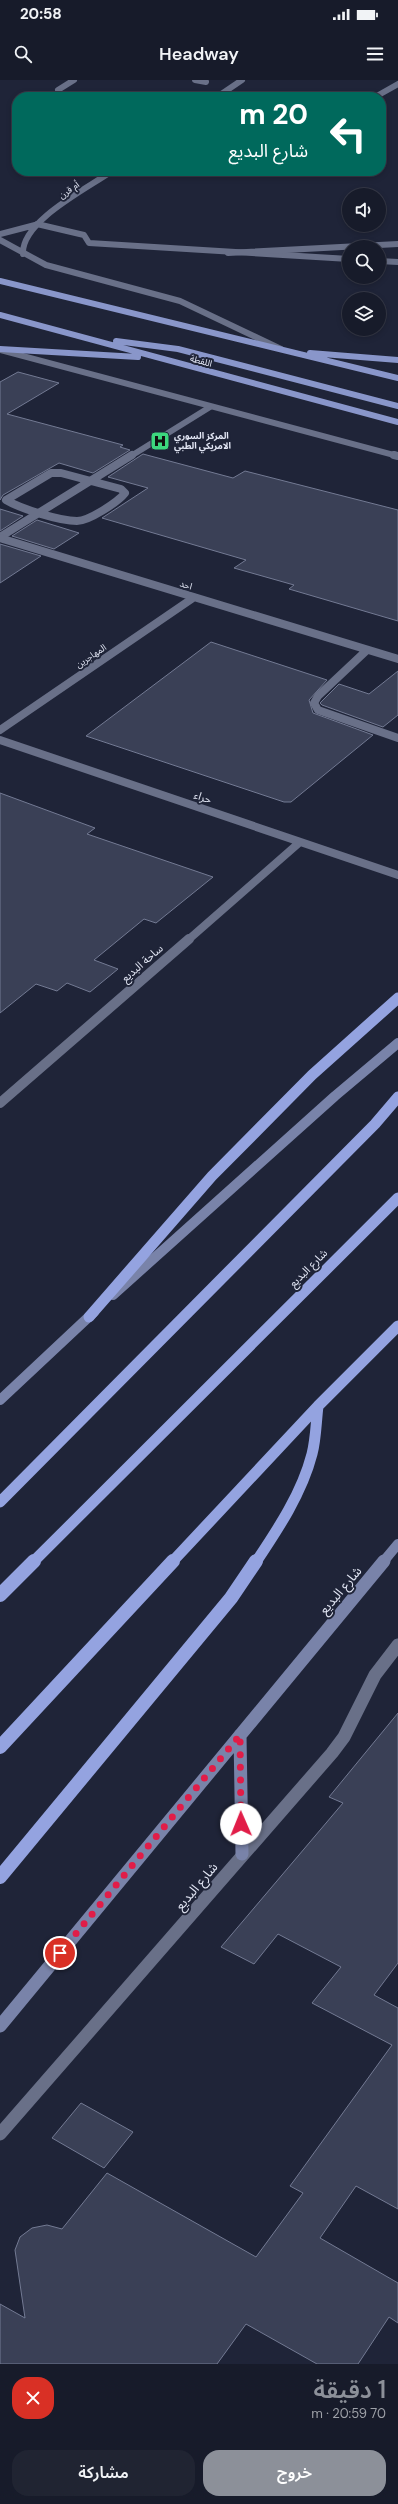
<!DOCTYPE html>
<html lang="ar">
<meta charset="utf-8">
<style>
:root{--surface:#171b2a;--page:#202432;--text:#f1f3f6;--muted:#9ea1a8;--line:#363947;--accent:#8c9099}
body{margin:0;font-family:"DM Sans","Noto Sans Arabic",sans-serif;background:var(--page);color:var(--text);direction:rtl;height:100vh;display:flex;flex-direction:column;font-size:15px;white-space:nowrap}
*{box-sizing:border-box;margin:0}
p{font-size:13px;color:var(--muted)}
.icon{flex:none;width:22px;height:22px;fill:none;stroke:currentColor;stroke-width:2;stroke-linecap:round;stroke-linejoin:round}
.map{position:relative;height:2284px;overflow:hidden;direction:ltr}
.drawer{display:flex;flex-direction:column;background:var(--surface);flex:1}
.drawer>*{flex:none}
.top-card{position:absolute;left:12px;top:12px;width:374px;height:84px;border-radius:16px;box-shadow:0 2px 6px #0003,0 0 0 1px var(--line);direction:rtl;background:#00695c;color:#fff;overflow:hidden}
.controls{position:absolute;left:342px;top:108px;display:grid;gap:8px}
.controls a{display:grid;place-items:center;width:44px;height:44px;border-radius:50%;background:var(--surface);box-shadow:0 2px 6px #0003,0 0 0 1px var(--line);font-size:20px}
.pin{position:absolute;display:grid;place-items:center;width:34px;height:34px;color:#fff;margin:-17px;border:2px solid #fff;border-radius:50%;box-shadow:0 1px 4px #0007}
.me{position:absolute;width:44px;margin:-22px;rotate:359deg;stroke-linejoin:round;filter:drop-shadow(0 0 3px #0008)}
.turn{display:flex;align-items:center;gap:14px;height:84px;padding:0 12px;font-size:18px}
.turn .icon{width:52px;height:52px;stroke-width:2.5}
.turn b{display:block;font-size:28px;line-height:34px}
.round{display:grid;place-items:center;flex:none;width:42px;height:42px;border-radius:16px;background:var(--page)}
.headline{display:flex;align-items:center;justify-content:space-between;height:68px;padding:0 12px}
h1{font-size:24px;font-weight:600;line-height:30px;color:var(--accent)}
.button{display:flex;gap:8px;margin-top:auto;padding:8px 12px}
.button a{flex:1;height:46px;border-radius:16px;background:var(--accent);color:#fff;font-size:16px;font-weight:600;line-height:46px;text-align:center}
.button a+a{background:var(--page);color:var(--text)}
.status{display:flex;justify-content:space-between;align-items:center;height:28px;padding:0 20px;background:var(--surface);direction:ltr}
.status svg{height:11px;fill:currentColor}
header{display:flex;justify-content:space-between;align-items:center;height:52px;padding:0 12px;background:var(--surface);font-size:18px;font-weight:600}
.map>svg:first-child{display:block}
</style>
<div class="status"><b>20:58</b><svg viewBox="0 0 49 12"><path d="M0 12V9h3v3zM5 12V6h3v6zM10 12V3h3v9zM15 12V0h3v12zM26 1h20v11H26zM47 4h2v5h-2z"/></svg></div>
<header><svg class="icon" aria-label="menu" viewBox="0 0 24 24"><path d="M4 6h16M4 12h16M4 18h16"/></svg>Headway<svg class="icon" aria-label="search" viewBox="0 0 24 24"><circle cx="10" cy="10" r="6"/><path d="M15 15l6 6"/></svg></header>
<div class="map">
<svg width="398" height="2284" viewBox="0 0 398 2284">
<rect width="100%" height="100%" fill="#1f2438"/>
<path fill="#3a4056" stroke="#737a93" d="M 18,292 L 59,303 L 7,334 L 123,365 L 120,367 L 130,370 L 93,393 L 59,383 L 3,415 L 0,420 L 0,302 Z
M 143,374 L 233,398 L 245,391 L 398,430 L 398,541 L 289,509 L 294,505 L 234,488 L 246,480 L 102,438 L 148,408 L 108,397 Z
M 0,429 L 23,436 L 0,451 Z
M 37,440 L 79,453 L 54,469 L 12,456 Z
M 0,464 L 41,476 L 0,503 Z
M 211,562 L 327,600 L 309,620 L 313,633 L 373,655 L 291,722 L 284,722 L 86,656 Z
M 398,591 L 398,635 L 383,647 L 322,625 L 320,623 L 339,604 L 369,614 Z
M 0,713 L 95,748 L 87,754 L 213,797 L 156,843 L 144,839 L 94,880 L 118,889 L 90,912 L 67,903 L 57,911 L 36,904 L 0,933 Z
M 398,1633 L 398,1883 L 374,1915 L 398,1928 L 398,2129 L 356,2106 L 320,2158 L 398,2203 L 398,2243 L 389,2237 L 358,2284 L 317,2284 L 246,2244 L 217,2284 L 0,2284 L 0,2224 L 25,2238 L 15,2170 L 20,2157 L 32,2148 L 47,2145 L 62,2149 L 107,2093 L 256,2177 L 303,2113 L 290,2106 L 392,1965 L 312,1923 L 341,1887 L 278,1854 L 254,1884 L 221,1867 L 343,1723 L 329,1717 Z
M 81,2023 L 133,2052 L 104,2088 L 52,2058 Z"/>
<g fill="none" stroke-linecap="round" stroke-linejoin="round">
<path stroke="#697088" stroke-width="6" d="M 37,144 L 84,155 L 89,163 L 349,179
M 379,181 L 398,182
M 131,376 L 210,327"/>
<path stroke="#697088" stroke-width="8" d="M 51,393 L 61,393 L 121,409 L 125,413 C 118,422 89,441 77,441 C 60,441 21,429 6,420 Z
M 0,457 L 132,375"/>
<path stroke="#697088" stroke-width="6" d="M 195,0 L 206,2
M 58,10 L 74,0
M 217,17 L 242,0
M 375,17 L 398,4
M 0,154 L 35,145
M 0,160 L 46,185 L 180,221 L 281,269
M 228,173 L 398,164
M 23,174 C 21,141 88,108 112,91
M 0,270 L 398,376"/>
<path stroke="#697088" stroke-width="8" d="M 394,375 L 398,376
M 0,458 L 398,579
M 367,570 L 318,616 L 314,623 L 318,630 L 398,658
M 0,650 L 193,518
M 0,660 L 398,795
M 188,860 L 300,762"/>
<path stroke="#697088" stroke-width="10" d="M 0,1023 L 189,859"/>
<path stroke="#697088" stroke-width="13" d="M 0,2054 L 332,1673 L 344,1657 L 375,1595 L 398,1565"/>
<path stroke="#7983a9" stroke-width="10" d="M 113,1215 L 335,1016 L 398,963
M 0,1320 L 94,1232
M 383,1482 L 398,1464"/>
<path stroke="#7983a9" stroke-width="13" d="M 240,1655 L 242,1774
M 0,1946 L 384,1481"/>
<path stroke="#8996ca" stroke-width="6" d="M 0,201 L 398,298
M 0,235 L 398,342
M 116,261 L 178,269 L 398,326
M 0,269 L 138,277
M 310,273 L 398,280"/>
<path stroke="#94a3e0" stroke-width="11" d="M 89,1237 L 212,1096 L 312,995 L 398,918
M 0,1422 L 375,1044 L 398,1017
M 33,1482 L 398,1118
M 172,1482 L 318,1326 L 398,1246
M 256,1482 C 278,1449 302,1413 312,1374 C 316,1359 316,1342 318,1326"/>
<path stroke="#94a3e0" stroke-width="14" d="M 0,1515 L 34,1481
M 0,1667 L 173,1481
M 0,1797 L 231,1518 L 256,1481"/>
</g>
<g fill="none" stroke-linecap="round" stroke-linejoin="round">
<path stroke="#e11d48" stroke-width="7" stroke-dasharray="0 12.6" d="M 60,1873 L 240,1655 L 241,1744"/>
</g>
<defs>
<symbol id="hospital-square" viewBox="-11 -11 22 22"><rect x="-9" y="-9" width="18" height="18" rx="4" fill="#3cd77e" stroke="#1f2438"/><path d="M-5-5h3v3.5h4V-5h3V5h-3V1.5h-4V5h-3Z" fill="#111"/></symbol>
</defs>
<g fill-rule="evenodd">
<use href="#hospital-square" x="149" y="350" width="22" height="22"/>
</g>
<g text-anchor="middle" stroke-width="4" stroke-linejoin="round" paint-order="stroke">
<g font-size="9" fill="#e3e7f5" stroke="#1f2438">
<text transform="translate(69 110) rotate(-35)" y="3">أم قرن</text>
<text transform="translate(201 281) rotate(15)" y="3">اللقطة</text>
<text transform="translate(186 505) rotate(17)" y="3">احد</text>
<text transform="translate(91 576) rotate(-34)" y="3">المهاجرين</text>
</g>
<g font-size="9" font-weight="bold" fill="#e3e7f5" stroke="#1f2438" text-anchor="start">
<text x="174" y="359">المركز السوري<tspan x="174" dy="10">الامريكي الطبي</tspan></text>
</g>
<g font-size="11" fill="#e3e7f5" stroke="#1f2438">
<text transform="translate(203 717) rotate(19)" y="4">حراء</text>
<text transform="translate(142 883) rotate(-41)" y="4">ساحة البديع</text>
<text transform="translate(308 1188) rotate(-45)" y="4">شارع البديع</text>
</g>
<g font-size="13" fill="#e3e7f5" stroke="#1f2438">
<text transform="translate(340 1510) rotate(-50)" y="5">شارع البديع</text>
<text transform="translate(196 1806) rotate(-50)" y="5">شارع البديع</text>
</g>
</g>
</svg>
<div class="controls">
<a><svg class="icon" aria-label="sound" viewBox="0 0 24 24"><path d="M4 9h4l5-4v14l-5-4H4zM17 9q2 3 0 6"/></svg></a>
<a><svg class="icon" aria-label="search" viewBox="0 0 24 24"><circle cx="10" cy="10" r="6"/><path d="M15 15l6 6"/></svg></a>
<a><svg class="icon" aria-label="layers" viewBox="0 0 24 24"><path d="M12 4l9 5-9 5-9-5zM3 14l9 5 9-5"/></svg></a>
</div>
<div class="pin" style="left:60px;top:1873px;background:#d93025"><svg class="icon" aria-label="arrive" viewBox="0 0 24 24"><path d="M6 21V4h12l-3 4 3 4H6"/></svg></div>
<svg class="me" style="left:241px;top:1744px" viewBox="-20 -20 40 40"><circle r="19" fill="#fff"/><path d="M0-13L10 11 0 6-10 11z" fill="#e11d48"/></svg>
<div class="top-card">
<div class="turn"><svg class="icon" aria-label="left" viewBox="0 0 24 24"><path d="M17 20v-9H6M10 6l-5 5 5 5"/></svg><div><b>20 m</b>شارع البديع</div></div>
</div>
</div>
<section class="drawer">
<div class="headline"><div><h1>1 دقيقة</h1><p>70 m · 20:59</p></div><a class="round" style="background:#d93025;color:#fff"><svg class="icon" aria-label="close" viewBox="0 0 24 24"><path d="M6 6l12 12M18 6L6 18"/></svg></a></div>
<div class="button"><a>خروج</a><a>مشاركة</a></div>
</section>
